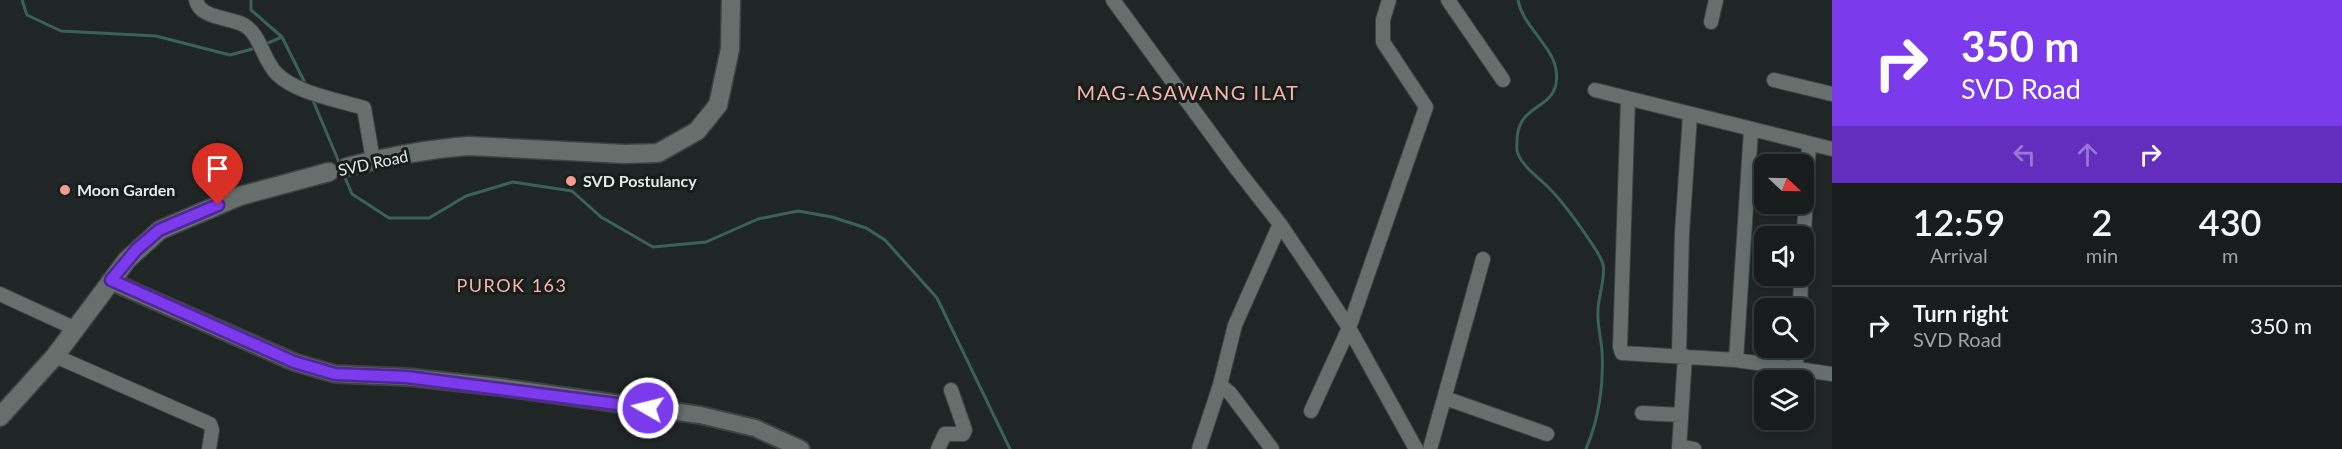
<!DOCTYPE html>
<style>
:root{--surface:#181c1c;--page:#252929;--text:#f1f3f6;--muted:#9fa1a3;--line:#363a3b}
body{margin:0;font-family:Lato,sans-serif;background:var(--page);color:var(--text);height:100vh;display:flex;flex-direction:column;font-size:22px;white-space:nowrap}
*{box-sizing:border-box;margin:0}
p{font-size:20px;color:var(--muted)}
.icon{flex:none;width:33px;height:33px;fill:none;stroke:currentColor;stroke-width:2;stroke-linecap:round;stroke-linejoin:round}
.map{position:relative;flex:1;overflow:hidden}
.sheet{display:flex;flex-direction:column;background:var(--surface);width:510px}
.sheet>*{flex:none}
.hud{background:#7c3aed;color:#fff;overflow:hidden}
.needle{width:39px;rotate:112deg}
.tools{position:absolute;left:1754px;top:154px;display:grid;gap:12px}
.tools a{display:grid;place-items:center;width:60px;height:60px;border-radius:12px;background:var(--surface);box-shadow:0 3px 9px #0003,0 0 0 2px var(--line);font-size:30px}
.pin{position:absolute;display:grid;place-items:center;width:51px;height:51px;color:#fff;margin:-62px -26px;border-radius:50% 50% 50% 0;rotate:-45deg;box-shadow:0 0 6px #0007}
.pin .icon{rotate:45deg}
.me{position:absolute;width:66px;margin:-33px;rotate:278deg;stroke-linejoin:round;filter:drop-shadow(0 0 4px #0008)}
.turn{display:flex;align-items:center;gap:21px;height:126px;padding:0 30px;font-size:27px}
.turn .icon{width:78px;height:78px;stroke-width:2.5}
.turn b{display:block;font-size:42px;line-height:51px}
.lanes{display:flex;align-items:center;height:57px;padding:0 30px;background:#0003;justify-content:center;gap:30px;direction:ltr}
.lanes .off{opacity:.35}
.eta{display:flex;justify-content:space-evenly;align-items:center;height:102px;text-align:center}
.eta b{font-size:36px;font-weight:600;line-height:42px}
ul{padding:0;list-style:none}
li{display:flex;align-items:center;gap:18px;height:78px;padding:0 30px;border-top:2px solid var(--line)}
li div{flex:1}
li b{display:block;font-size:22px}
li em{font-style:normal}
main{display:flex;flex:1;min-height:0}
.map>svg:first-child{display:block}
</style>
<main>
<div class="map">
<svg width="1832" height="449" viewBox="0 0 1832 449">
<rect width="100%" height="100%" fill="#202625"/>
<g fill="none" stroke-linecap="round" stroke-linejoin="round">
<path stroke="#3b6258" stroke-width="3" d="M 22,0 L 27,15 L 61,31 L 156,36 L 230,55 L 252,49
M 251,0 L 251,10 L 282,37 L 304,81
M 1518,0 C 1524,32 1562,49 1556,84 C 1551,110 1517,105 1517,141 C 1517,145 1516,150 1518,154 C 1524,168 1538,177 1548,187 C 1564,203 1578,223 1590,241 C 1594,247 1602,258 1603,265 C 1606,276 1598,298 1598,310 C 1597,324 1601,338 1602,351 C 1604,383 1599,419 1586,449
M 268,43 L 282,37
M 312,98 L 341,167
M 343,173 L 352,194 L 389,218 L 429,218 L 466,196 L 513,182 L 572,191 L 601,217 L 653,247 L 706,242 L 758,219 L 798,211 L 832,217 L 866,228 L 885,240 L 937,298 L 1010,449"/>
<defs>
<path id="minor" d="M 196,0 C 200,19 230,17 244,25 C 261,35 263,61 277,74 C 296,93 338,100 364,108 L 373,160
M 1113,0 L 1236,168 L 1280,224 L 1317,279 L 1349,328 L 1416,449
M 1448,0 L 1503,80
M 1711,22 L 1716,0
M 1774,80 L 1832,94
M 1595,90 L 1832,149
M 1628,99 L 1620,347 L 1622,353 L 1736,360 L 1832,374
M 1803,251 L 1809,144
M 0,294 L 76,329
M 1800,309 L 1801,276
M 1679,355 L 1682,233 L 1690,115
M 55,356 L 210,424 L 212,430 L 209,449
M 1736,360 L 1751,130
M 1796,370 L 1797,348
M 1220,385 L 1230,393 L 1272,449
M 1445,398 L 1547,434
M 1311,411 L 1349,328 L 1426,107 L 1383,42 L 1383,20 L 1389,0
M 1642,413 L 1681,415
M 1679,446 L 1694,449
M 938,449 L 945,434 L 963,434 L 965,430 L 951,390
M 1199,449 L 1220,385 L 1235,325 L 1280,224
M 1430,449 L 1483,259
M 1679,449 L 1685,356"/>
<path id="tertiary" d="M 110,281 L 294,362 L 335,374 L 407,377 L 500,387 L 700,415 L 755,428 L 801,449"/>
<path id="secondary" d="M 347,167 C 386,157 429,149 469,146 L 625,154 L 658,153 L 697,131 L 718,105 L 730,49 L 731,0
M 0,417 L 55,356 L 127,260 L 160,230 L 240,196 L 329,172"/>
</defs>
<use href="#minor" stroke="#3e4342" stroke-width="16"/>
<use href="#tertiary" stroke="#3e4342" stroke-width="20"/>
<use href="#secondary" stroke="#3e4342" stroke-width="21"/>
<use href="#minor" stroke="#676f6c" stroke-width="14"/>
<use href="#tertiary" stroke="#676f6c" stroke-width="16"/>
<use href="#secondary" stroke="#676f6c" stroke-width="18"/>
</g>
<g fill="none" stroke-linecap="round" stroke-linejoin="round">
<defs>
<path id="route" d="M 218,205 L 159,230 L 136,250 L 111,280 L 294,362 L 335,374 L 407,377 L 648,408"/>
</defs>
<use href="#route" stroke="#51269a" stroke-width="15"/>
<use href="#route" stroke="#7c3aed" stroke-width="10"/>
</g>
<g fill="#f59c91" stroke="#161d1b" stroke-width="2">
<circle cx="571" cy="181" r="6"/>
<circle cx="65" cy="190" r="6"/>
</g>
<g text-anchor="middle" stroke-width="6" stroke-linejoin="round" paint-order="stroke">
<g font-size="16" fill="#e5e9e8" stroke="#161d1b">
<text transform="translate(373 163) rotate(-12)" y="6">SVD Road</text>
</g>
<g font-size="16" font-weight="bold" fill="#e5e9e8" stroke="#161d1b" text-anchor="start">
<text x="583" y="187">SVD Postulancy</text>
<text x="77" y="196">Moon Garden</text>
</g>
<g font-size="18" letter-spacing="1.5" fill="#f8b4ab" stroke="#161d1b">
<text x="512" y="292">PUROK 163</text>
</g>
<g font-size="20" letter-spacing="1.5" fill="#f8b4ab" stroke="#161d1b">
<text x="1188" y="100">MAG-ASAWANG ILAT</text>
</g>
</g>
</svg>
<div class="tools">
<a><svg class="needle" viewBox="-14 -14 28 28"><path d="M0-13l5 13h-10z" fill="#e53935"/><path d="M0 13l5-13h-10z" fill="#9fa1a3"/></svg></a>
<a><svg class="icon" aria-label="sound" viewBox="0 0 24 24"><path d="M4 9h4l5-4v14l-5-4H4zM17 9q2 3 0 6"/></svg></a>
<a><svg class="icon" aria-label="search" viewBox="0 0 24 24"><circle cx="10" cy="10" r="6"/><path d="M15 15l6 6"/></svg></a>
<a><svg class="icon" aria-label="layers" viewBox="0 0 24 24"><path d="M12 4l9 5-9 5-9-5zM3 14l9 5 9-5"/></svg></a>
</div>
<div class="pin" style="left:218px;top:205px;background:#d93025"><svg class="icon" aria-label="arrive" viewBox="0 0 24 24"><path d="M6 21V4h12l-3 4 3 4H6"/></svg></div>
<svg class="me" style="left:648px;top:408px" viewBox="-20 -20 40 40"><circle r="17" fill="#7c3aed" stroke="#fff" stroke-width="3"/><path d="M0-11L8 9 0 5-8 9z" fill="#fff"/></svg>
</div>
<section class="sheet">
<div class="hud">
<div class="turn"><svg class="icon" aria-label="right" viewBox="0 0 24 24"><path d="M7 20v-9h11M14 6l5 5-5 5"/></svg><div><b>350 m</b>SVD Road</div></div>
<div class="lanes"><svg class="icon off" aria-label="left" viewBox="0 0 24 24"><path d="M17 20v-9H6M10 6l-5 5 5 5"/></svg><svg class="icon off" aria-label="ahead" viewBox="0 0 24 24"><path d="M12 20V5M6 11l6-6 6 6"/></svg><svg class="icon" aria-label="right" viewBox="0 0 24 24"><path d="M7 20v-9h11M14 6l5 5-5 5"/></svg></div>
</div>
<div class="eta">
<div><b>12:59</b><p>Arrival</p></div>
<div><b>2</b><p>min</p></div>
<div><b>430</b><p>m</p></div>
</div>
<ul>
<li><svg class="icon" aria-label="right" viewBox="0 0 24 24"><path d="M7 20v-9h11M14 6l5 5-5 5"/></svg><div><b>Turn right</b><p>SVD Road</p></div><em>350 m</em></li>
</ul>
</section>
</main>
